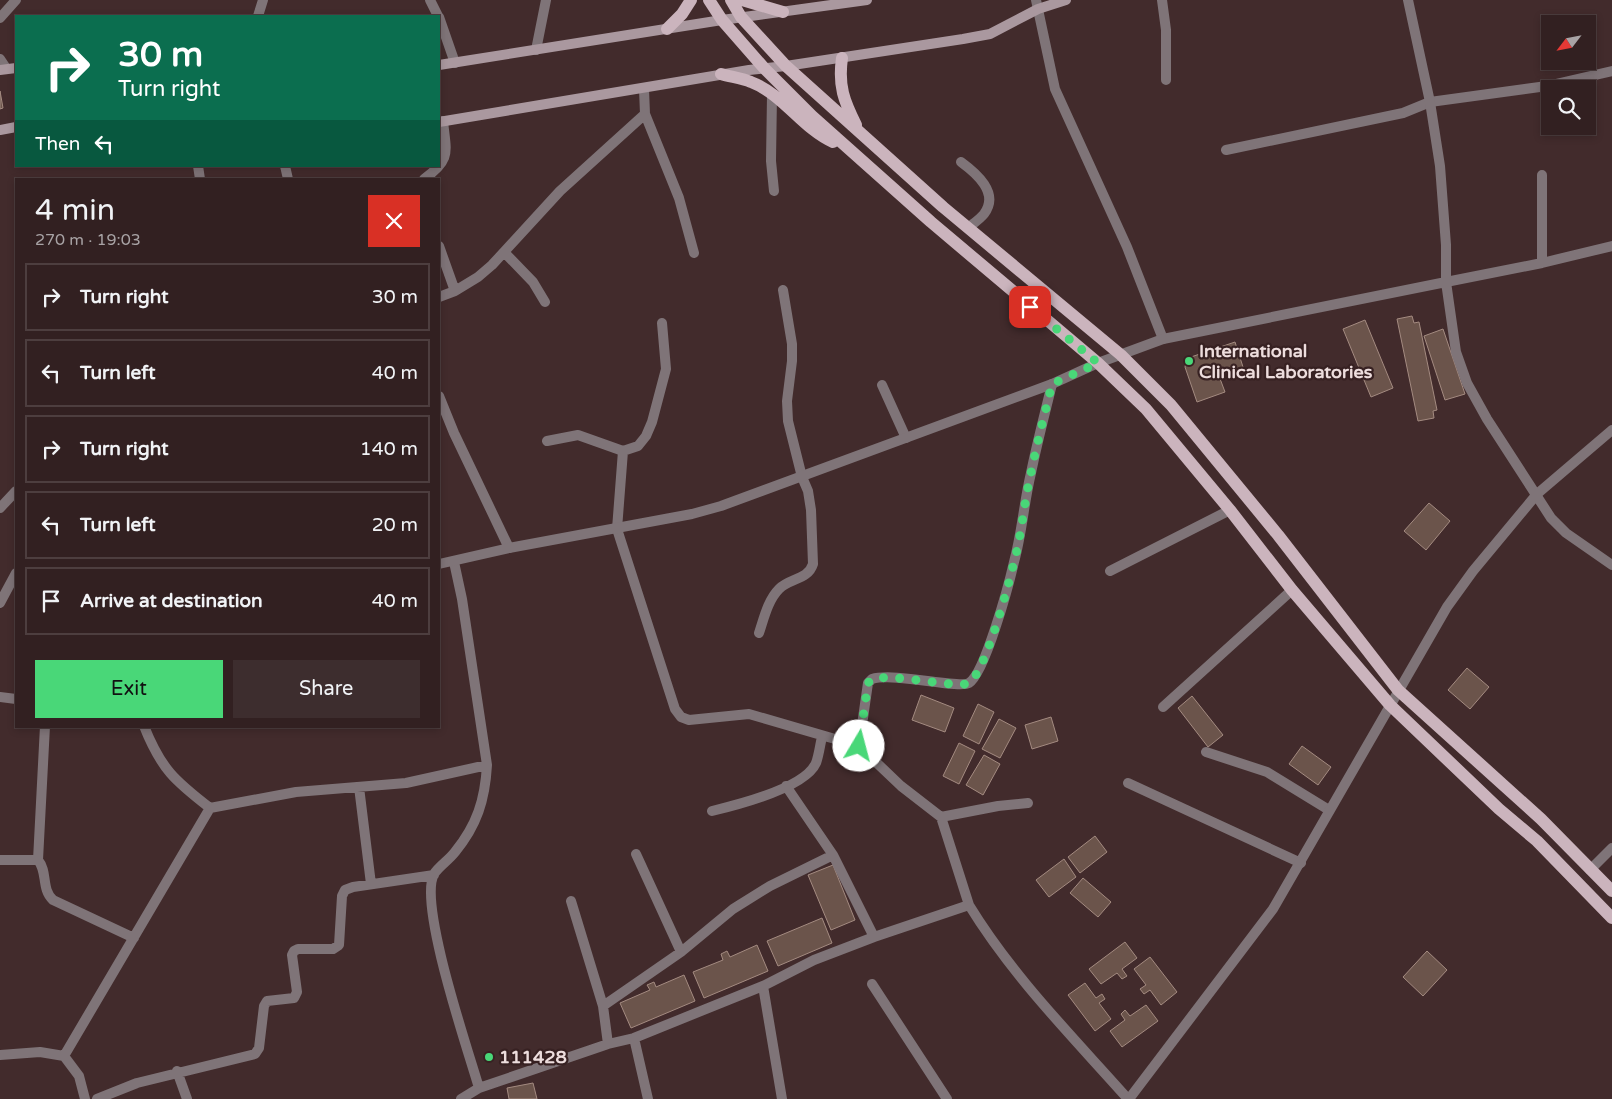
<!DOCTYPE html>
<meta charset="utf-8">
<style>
:root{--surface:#322021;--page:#3d2d2e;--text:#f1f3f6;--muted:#a8a3a5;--line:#4d3e3f;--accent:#49d778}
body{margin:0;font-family:"Varela Round",sans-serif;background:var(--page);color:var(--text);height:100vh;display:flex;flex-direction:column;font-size:19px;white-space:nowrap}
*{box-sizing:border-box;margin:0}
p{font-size:16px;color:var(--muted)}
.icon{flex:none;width:28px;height:28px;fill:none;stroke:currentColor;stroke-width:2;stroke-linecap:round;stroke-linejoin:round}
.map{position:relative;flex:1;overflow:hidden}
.panel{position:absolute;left:15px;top:178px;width:425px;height:550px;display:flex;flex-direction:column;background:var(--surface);border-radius:0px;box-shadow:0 2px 8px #0003,0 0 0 1px var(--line)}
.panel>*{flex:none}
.top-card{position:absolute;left:15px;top:15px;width:425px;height:152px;border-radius:0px;box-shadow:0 2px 8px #0003,0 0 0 1px var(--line);background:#0b6e4f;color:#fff;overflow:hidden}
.needle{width:32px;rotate:238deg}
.tools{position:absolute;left:1541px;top:15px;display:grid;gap:10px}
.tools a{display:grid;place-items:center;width:55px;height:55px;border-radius:0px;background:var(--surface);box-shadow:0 2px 8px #0003,0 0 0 1px var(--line);font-size:25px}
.pin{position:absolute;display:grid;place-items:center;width:42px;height:42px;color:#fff;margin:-21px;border-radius:10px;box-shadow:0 2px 8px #0006}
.me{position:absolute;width:55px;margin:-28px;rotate:8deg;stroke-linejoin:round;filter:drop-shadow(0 0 4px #0008)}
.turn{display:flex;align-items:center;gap:18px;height:105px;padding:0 20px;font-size:22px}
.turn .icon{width:65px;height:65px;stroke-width:2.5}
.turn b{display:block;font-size:35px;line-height:42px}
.then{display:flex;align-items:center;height:48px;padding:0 20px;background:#0003;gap:10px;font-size:19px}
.round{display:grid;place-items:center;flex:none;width:52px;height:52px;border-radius:0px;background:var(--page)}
.headline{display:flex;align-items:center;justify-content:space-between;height:85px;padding:0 20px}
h1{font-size:30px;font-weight:600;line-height:38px}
.action{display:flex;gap:10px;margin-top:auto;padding:10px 20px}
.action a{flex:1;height:58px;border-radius:0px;background:var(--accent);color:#111;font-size:20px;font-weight:600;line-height:58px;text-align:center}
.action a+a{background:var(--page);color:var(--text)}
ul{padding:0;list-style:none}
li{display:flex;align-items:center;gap:15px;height:68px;margin:0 10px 8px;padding:0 10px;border:2px solid var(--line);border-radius:0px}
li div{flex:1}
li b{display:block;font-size:19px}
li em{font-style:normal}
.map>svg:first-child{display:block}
</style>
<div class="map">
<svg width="1612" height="1099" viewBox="0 0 1612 1099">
<rect width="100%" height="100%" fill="#422b2c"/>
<path fill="#6b544b" stroke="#a48b81" d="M 0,91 L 3,108 L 0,109 Z
M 1412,316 L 1414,323 L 1419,322 L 1437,410 L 1433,411 L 1434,418 L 1418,421 L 1397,319 Z
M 1365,320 L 1393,388 L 1371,397 L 1343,329 Z
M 1443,329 L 1465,394 L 1445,400 L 1424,336 Z
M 1235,342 L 1243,367 L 1219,376 L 1225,392 L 1197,402 L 1185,367 L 1186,362 L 1191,357 Z
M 1429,503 L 1450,521 L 1426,550 L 1404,531 Z
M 1467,668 L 1489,687 L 1470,709 L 1448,690 Z
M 921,695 L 954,708 L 945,732 L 912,720 Z
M 1192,696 L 1223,735 L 1208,747 L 1178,708 Z
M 978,704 L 994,712 L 979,744 L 963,736 Z
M 1051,717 L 1058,741 L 1032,749 L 1025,725 Z
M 999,719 L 1016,728 L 1000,758 L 982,749 Z
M 959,743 L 975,751 L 959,784 L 943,776 Z
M 1302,746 L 1331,767 L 1318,785 L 1289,764 Z
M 984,755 L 1000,764 L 983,795 L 966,785 Z
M 1095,836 L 1107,852 L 1080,873 L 1068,857 Z
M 1064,859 L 1076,877 L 1049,897 L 1036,880 Z
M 833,865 L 855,920 L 831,930 L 808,875 Z
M 1083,878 L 1111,902 L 1098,917 L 1070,893 Z
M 822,918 L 832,943 L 778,966 L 767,941 Z
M 1125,942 L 1137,958 L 1122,969 L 1127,976 L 1122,979 L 1117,973 L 1101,984 L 1089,969 Z
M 757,945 L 768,971 L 704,998 L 693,972 L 723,960 L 721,954 L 727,951 L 730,957 Z
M 1427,951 L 1447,970 L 1423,996 L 1403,977 Z
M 1150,957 L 1177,992 L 1161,1005 L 1150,990 L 1144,994 L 1140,989 L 1146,985 L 1134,969 Z
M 684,975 L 695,1001 L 631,1028 L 620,1003 L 650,990 L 647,985 L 654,982 L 656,987 Z
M 1085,983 L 1096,998 L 1102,994 L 1105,999 L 1099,1003 L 1111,1019 L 1095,1031 L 1068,995 Z
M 1146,1005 L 1158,1021 L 1122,1047 L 1110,1031 L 1125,1020 L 1121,1014 L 1125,1010 L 1130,1016 Z
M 533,1083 L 537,1099 L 509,1099 L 507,1088 Z"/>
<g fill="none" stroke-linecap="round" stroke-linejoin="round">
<path stroke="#7f7478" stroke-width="10" d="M 430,0 L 438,16
M 1036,0 L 1055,89 L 1127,247 L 1163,339
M 1162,0 L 1166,30 L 1166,80
M 258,16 L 263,0
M 439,17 L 455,63
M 536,50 L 546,0
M 644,89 L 645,114 L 679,198 L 694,253
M 772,95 L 771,161 L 774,191
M 1226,150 L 1403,113 L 1430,102 L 1547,86 L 1612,71
M 961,162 C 976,173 1000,193 984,214 C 980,219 974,223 969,227
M 198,166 L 200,179
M 285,166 L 288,179
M 424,179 C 452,159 446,152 443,121
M 439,246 L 455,291 L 439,297
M 504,252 L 533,282 L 545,302
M 1542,263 L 1542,175
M 1446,282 L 1542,263 L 1612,246
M 455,291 L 478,277 L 492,265 L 560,191 L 645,114
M 662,323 L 666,369 L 652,422 L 646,436 L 638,446 L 623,451 L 617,529 L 675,709 L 681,717 L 689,720 L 749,714 L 859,746 L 901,786 L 941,817
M 882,385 L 906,438
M 439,396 L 454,433 L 509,548
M 547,441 L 578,435 L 623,451
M 1537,494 L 1612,430
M 0,508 L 16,491
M 454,562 L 462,599 L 487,765 C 485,800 477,825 455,852 C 449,860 439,866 434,874 C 418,904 468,1050 479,1088 L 608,1044 L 634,1038 L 648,1099
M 1110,571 L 1230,510
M 0,603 L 16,573
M 759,633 C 764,618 768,600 779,589 C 790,578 808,580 813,564 L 811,510 L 808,491 L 802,477 L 788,421 L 787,401 L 792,361 L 792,344 L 783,290
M 1163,707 L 1292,590
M 45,726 L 38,860 C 48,872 41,889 53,900 L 134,938
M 144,726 C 161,769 175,781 210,808
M 859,746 L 868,683 L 872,679 C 894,672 959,689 969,683 C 985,673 1009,584 1014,562 C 1022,533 1024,502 1031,473 C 1037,443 1045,413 1052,384
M 1206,752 L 1267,772 L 1329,810
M 1128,783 L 1301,863
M 786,786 L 833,855
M 359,787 L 371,884
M 712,811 C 737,805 805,788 816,763 C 819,755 820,745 822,737
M 636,854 L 681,952
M 0,860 L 38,860
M 1590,870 L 1612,848
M 571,901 L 603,1006 L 608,1044
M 969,905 L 941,817 L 998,806 L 1028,803
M 872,984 L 947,1099
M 763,986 L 782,1099
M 603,1006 L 681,952 L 733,909 L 770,886 L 833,855 L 874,937
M 634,1038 L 763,986 L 814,960 L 874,937 L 969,905 C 1013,977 1073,1037 1128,1099
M 0,1055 L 40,1052 L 64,1056 L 79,1076 L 85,1099
M 64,1056 L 210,808 L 296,792 L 406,783 L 487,765
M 177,1071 L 187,1099
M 97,1099 L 137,1083 L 255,1054 L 259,1048 L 264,1006 L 267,1001 L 294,998 L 297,992 L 292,955 L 294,951 L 298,949 L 333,949 L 339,945 L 342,896 L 345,890 L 353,887 L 434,875
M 461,1099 L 479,1088"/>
<path stroke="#7f7478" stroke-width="10" d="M 1408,0 L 1430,102 L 1440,166 L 1446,245 L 1446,282 L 1456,352 L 1467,383 L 1487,419 L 1551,518 L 1566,533 L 1612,565
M 0,18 L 16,0
M 0,59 L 6,68
M 439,564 L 509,548 L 692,514 L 721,506 L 1052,384 L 1098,363 L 1163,339 L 1446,282
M 0,697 L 16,699
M 1129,1099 L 1273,909 L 1447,607 L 1473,571 L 1537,494"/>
<path stroke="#aa989f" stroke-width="10" d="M 439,65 L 722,20 L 867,0
M 0,70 L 16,68
M 439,122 L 749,70 L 786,66 L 963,39 L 990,34 L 1038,9 L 1066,0
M 0,130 L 16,127"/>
<path stroke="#cbb4bd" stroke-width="12" d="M 709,0 L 722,20 L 764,68 L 812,116 L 931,222 L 1098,363 L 1146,409 L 1230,510 L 1292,590 L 1390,705 L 1499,809 L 1537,841 L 1612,918
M 731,0 L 741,17 L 786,66 L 943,207 L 1121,355 L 1171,405 L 1278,535 L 1398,690 L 1541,819 L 1612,891
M 742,0 L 783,12
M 667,29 L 682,14 L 691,0
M 842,58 C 838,86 844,101 856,125
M 721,74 C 731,77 742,78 751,82 C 783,94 802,128 833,142"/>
</g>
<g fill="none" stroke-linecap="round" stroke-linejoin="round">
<path stroke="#49d778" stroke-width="9" stroke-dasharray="0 16.2" d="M 859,746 L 868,683 L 872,679 C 894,673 959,689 969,683 C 985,673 1009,584 1014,562 C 1022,533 1024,502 1031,473 C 1037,443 1045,413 1052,384 L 1098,363 L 1030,307"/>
</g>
<g fill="#49d778" stroke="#372122" stroke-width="2">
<circle cx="1189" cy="361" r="5"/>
<circle cx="489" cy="1057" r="5"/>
</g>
<g text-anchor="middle" stroke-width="4.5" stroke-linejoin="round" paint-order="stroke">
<g font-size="18" font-weight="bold" fill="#eddddd" stroke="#372122" text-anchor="start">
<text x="1199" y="357">International<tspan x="1199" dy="21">Clinical Laboratories</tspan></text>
<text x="499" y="1063">111428</text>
</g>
</g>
</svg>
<div class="tools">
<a><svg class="needle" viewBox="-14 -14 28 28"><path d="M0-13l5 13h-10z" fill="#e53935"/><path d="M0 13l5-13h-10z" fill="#a8a3a5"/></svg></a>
<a><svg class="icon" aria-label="search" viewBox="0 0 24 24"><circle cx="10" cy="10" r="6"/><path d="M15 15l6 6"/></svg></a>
</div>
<div class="pin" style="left:1030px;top:307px;background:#d93025"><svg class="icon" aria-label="arrive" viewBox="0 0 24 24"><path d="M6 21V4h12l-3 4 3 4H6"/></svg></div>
<svg class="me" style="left:859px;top:746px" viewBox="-20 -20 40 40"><circle r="19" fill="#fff"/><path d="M0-13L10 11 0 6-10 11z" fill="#49d778"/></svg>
<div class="top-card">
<div class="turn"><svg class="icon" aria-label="right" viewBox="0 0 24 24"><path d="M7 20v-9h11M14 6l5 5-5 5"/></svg><div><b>30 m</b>Turn right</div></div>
<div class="then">Then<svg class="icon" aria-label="left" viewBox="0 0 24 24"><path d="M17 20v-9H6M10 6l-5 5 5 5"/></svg></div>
</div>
<section class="panel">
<div class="headline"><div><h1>4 min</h1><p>270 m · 19:03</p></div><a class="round" style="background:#d93025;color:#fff"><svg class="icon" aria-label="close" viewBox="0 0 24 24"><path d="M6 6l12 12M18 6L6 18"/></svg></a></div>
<ul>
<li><svg class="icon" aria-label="right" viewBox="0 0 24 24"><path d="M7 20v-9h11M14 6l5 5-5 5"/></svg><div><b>Turn right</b></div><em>30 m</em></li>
<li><svg class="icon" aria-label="left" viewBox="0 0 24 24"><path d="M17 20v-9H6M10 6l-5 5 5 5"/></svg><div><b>Turn left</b></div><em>40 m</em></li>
<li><svg class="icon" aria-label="right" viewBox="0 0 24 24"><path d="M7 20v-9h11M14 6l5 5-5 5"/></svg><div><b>Turn right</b></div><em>140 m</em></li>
<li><svg class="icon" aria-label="left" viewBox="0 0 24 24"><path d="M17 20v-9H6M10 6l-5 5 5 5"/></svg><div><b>Turn left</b></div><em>20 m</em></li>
<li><svg class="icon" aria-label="arrive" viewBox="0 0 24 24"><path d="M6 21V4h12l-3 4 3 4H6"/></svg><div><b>Arrive at destination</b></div><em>40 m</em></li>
</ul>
<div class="action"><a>Exit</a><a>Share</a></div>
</section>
</div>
